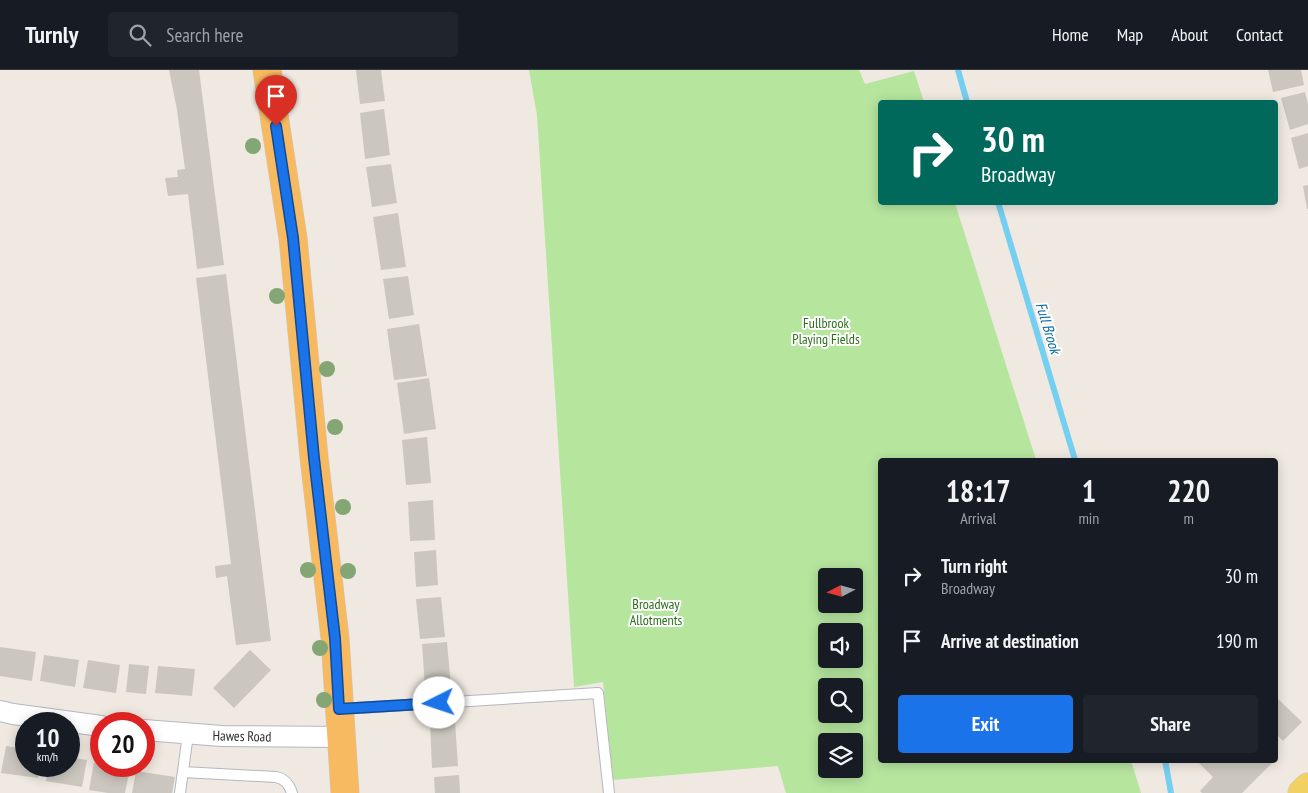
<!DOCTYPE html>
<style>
:root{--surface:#171b24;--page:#20242c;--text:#f1f3f6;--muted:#9ea1a6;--line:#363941;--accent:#1a73e8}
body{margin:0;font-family:"PT Sans Narrow",sans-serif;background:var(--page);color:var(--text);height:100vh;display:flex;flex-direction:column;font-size:19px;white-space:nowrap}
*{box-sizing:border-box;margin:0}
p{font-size:16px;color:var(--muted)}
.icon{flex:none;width:28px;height:28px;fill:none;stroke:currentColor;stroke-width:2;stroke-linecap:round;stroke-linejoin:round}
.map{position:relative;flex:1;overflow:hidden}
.drawer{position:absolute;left:878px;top:388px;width:400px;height:305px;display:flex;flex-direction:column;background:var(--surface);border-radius:5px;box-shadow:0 2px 12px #0003}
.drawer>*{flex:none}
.guide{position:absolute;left:878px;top:30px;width:400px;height:105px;border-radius:5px;box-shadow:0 2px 12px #0003;background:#00695c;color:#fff;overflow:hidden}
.needle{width:32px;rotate:264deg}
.fabs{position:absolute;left:818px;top:498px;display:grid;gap:10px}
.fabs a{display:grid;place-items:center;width:45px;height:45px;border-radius:5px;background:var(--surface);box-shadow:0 2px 12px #0003;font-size:25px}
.speed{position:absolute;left:15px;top:642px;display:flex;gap:10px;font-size:25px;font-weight:700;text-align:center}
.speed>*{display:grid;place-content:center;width:65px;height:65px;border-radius:50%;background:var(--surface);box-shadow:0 2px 12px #0003;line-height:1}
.speed small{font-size:12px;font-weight:400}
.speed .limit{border:8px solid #d22;background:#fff;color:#111}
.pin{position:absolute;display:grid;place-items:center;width:42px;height:42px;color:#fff;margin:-51px -21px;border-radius:50% 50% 50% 0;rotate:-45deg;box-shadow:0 0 5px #0007}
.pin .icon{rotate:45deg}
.me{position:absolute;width:55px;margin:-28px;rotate:266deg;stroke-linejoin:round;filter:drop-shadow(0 0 4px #0008)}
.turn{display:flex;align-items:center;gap:18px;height:105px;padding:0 20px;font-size:22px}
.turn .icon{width:65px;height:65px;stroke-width:2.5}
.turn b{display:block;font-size:35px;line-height:42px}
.eta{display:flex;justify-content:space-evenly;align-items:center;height:85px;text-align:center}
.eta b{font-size:30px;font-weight:800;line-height:35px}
.primary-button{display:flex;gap:10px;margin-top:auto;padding:10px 20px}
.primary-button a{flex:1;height:58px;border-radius:5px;background:var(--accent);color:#fff;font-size:20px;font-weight:800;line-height:58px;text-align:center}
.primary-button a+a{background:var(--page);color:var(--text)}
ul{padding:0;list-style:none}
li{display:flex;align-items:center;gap:15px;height:65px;padding:0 20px}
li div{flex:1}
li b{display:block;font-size:19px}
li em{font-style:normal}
header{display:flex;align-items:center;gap:30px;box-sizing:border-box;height:70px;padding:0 25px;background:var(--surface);border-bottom:1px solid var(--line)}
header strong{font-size:24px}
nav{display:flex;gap:28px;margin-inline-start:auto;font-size:18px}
.search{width:350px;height:45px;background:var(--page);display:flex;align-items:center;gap:12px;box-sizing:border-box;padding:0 18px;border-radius:5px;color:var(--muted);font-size:19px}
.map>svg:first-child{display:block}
</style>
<header>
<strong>Turnly</strong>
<div class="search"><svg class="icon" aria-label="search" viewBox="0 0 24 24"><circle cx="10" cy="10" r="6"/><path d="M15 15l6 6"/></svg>Search here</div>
<nav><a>Home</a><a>Map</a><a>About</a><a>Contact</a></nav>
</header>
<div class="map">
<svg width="1308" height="723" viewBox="0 0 1308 723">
<rect width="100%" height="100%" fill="#efe9e1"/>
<path fill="#b6e59e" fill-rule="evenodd" d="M 529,0 L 859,0 L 865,14 L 914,1 L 924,32 L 880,32 L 880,132 L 955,133 L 1036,390 L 880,390 L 880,690 L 1131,690 L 1141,723 L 786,723 L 778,696 L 613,710 L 603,612 L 574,617 L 537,45 ZM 826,506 L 854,506 L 854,534 L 826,534 ZM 826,561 L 854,561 L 854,589 L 826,589 ZM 826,616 L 854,616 L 854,644 L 826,644 ZM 826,671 L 854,671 L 854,699 L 826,699 Z"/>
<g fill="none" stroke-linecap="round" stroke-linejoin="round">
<path stroke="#75cff0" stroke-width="6" d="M 958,0 L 967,32
M 998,132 L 1075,390
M 1165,690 L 1171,723"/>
</g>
<path fill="#cbc7bf" d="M 169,0 L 199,0 L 224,195 L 197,199 L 188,124 L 168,126 L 165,108 L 178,107 L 177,100 L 185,99 L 177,40 Z
M 356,0 L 381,0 L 385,31 L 360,34 Z
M 1268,0 L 1301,0 L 1304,15 L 1273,22 Z
M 1305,22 L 1308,34 L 1308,54 L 1290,60 L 1281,28 Z
M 384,39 L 390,85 L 365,89 L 360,43 Z
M 1308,63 L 1308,96 L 1299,99 L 1291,68 Z
M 391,94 L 397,133 L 372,137 L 366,97 Z
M 1308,115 L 1308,139 L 1307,139 L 1303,116 Z
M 398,143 L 406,197 L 381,200 L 373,147 Z
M 226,204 L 271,571 L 236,575 L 227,506 L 216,508 L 215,496 L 231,494 L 196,208 Z
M 408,206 L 414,245 L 389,249 L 383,209 Z
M 419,254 L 427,306 L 394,310 L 387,259 Z
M 429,308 L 436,359 L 404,364 L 397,313 Z
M 427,367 L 431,413 L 406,415 L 402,370 Z
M 433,430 L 435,470 L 410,471 L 408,432 Z
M 436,480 L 438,515 L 416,517 L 414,482 Z
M 441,527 L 445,567 L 420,569 L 416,529 Z
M 447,572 L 451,617 L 425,618 L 422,574 Z
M 0,577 L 36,582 L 32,611 L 0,606 Z
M 250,580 L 271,600 L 234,638 L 213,618 Z
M 44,585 L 79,590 L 75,617 L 40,611 Z
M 88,590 L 120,595 L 116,623 L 83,618 Z
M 129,594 L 149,596 L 146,624 L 126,622 Z
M 158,596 L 195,599 L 192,626 L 155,623 Z
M 1275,626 L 1302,652 L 1283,671 L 1275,663 Z
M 455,651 L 458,696 L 432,698 L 430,653 Z
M 6,676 L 26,679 L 26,696 L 40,696 L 38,708 L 1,703 Z
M 69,687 L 87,690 L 82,717 L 46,711 L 49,696 L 69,696 Z
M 1196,690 L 1270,690 L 1272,693 L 1242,723 L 1202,723 L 1200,721 L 1213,707 Z
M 94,692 L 101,693 L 101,696 L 130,698 L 125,723 L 108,723 L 89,720 Z
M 136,701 L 175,707 L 172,723 L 132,723 Z
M 459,705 L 460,723 L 435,723 L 434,707 Z"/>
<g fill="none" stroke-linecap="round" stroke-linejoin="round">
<defs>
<path id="service" d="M 341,639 L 598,623 L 609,723
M 183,702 L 276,707 C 285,709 289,714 292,723
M 180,723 L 188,664"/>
<path id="minor" d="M 0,641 L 13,644 L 101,656
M 144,660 L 222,666 L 341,667"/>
<path id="primary" d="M 1302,723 L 1308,717"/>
<path id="trunk" d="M 267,0 L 293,168 L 314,387 L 335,568 L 345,723"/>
</defs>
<use href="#service" stroke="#b4b7c1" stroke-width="12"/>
<use href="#minor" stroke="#b4b7c1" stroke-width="22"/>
<use href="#primary" stroke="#c9c9c9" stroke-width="29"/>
<use href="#trunk" stroke="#c9c9c9" stroke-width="29"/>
<use href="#service" stroke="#fff" stroke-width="10"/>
<use href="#minor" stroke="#fff" stroke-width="20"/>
<use href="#primary" stroke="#f2d163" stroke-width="28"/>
<use href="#trunk" stroke="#f8ba60" stroke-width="28"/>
</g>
<g fill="#84a574">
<circle cx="253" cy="76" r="8"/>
<circle cx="277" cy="226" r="8"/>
<circle cx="327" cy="299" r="8"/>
<circle cx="335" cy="357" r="8"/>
<circle cx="343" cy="437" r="8"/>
<circle cx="308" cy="500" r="8"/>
<circle cx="348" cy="501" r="8"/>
<circle cx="320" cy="578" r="8"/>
<circle cx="324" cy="630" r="8"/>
</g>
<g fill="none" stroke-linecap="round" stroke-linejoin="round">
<defs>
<path id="route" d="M 276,56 L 293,168 L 314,388 L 335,568 L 339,639 L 439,633"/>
</defs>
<use href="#route" stroke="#114b97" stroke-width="12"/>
<use href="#route" stroke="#1a73e8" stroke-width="9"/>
</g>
<g text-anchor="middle" stroke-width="4" stroke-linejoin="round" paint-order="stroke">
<g font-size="14" fill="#2c6e1b" stroke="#fff">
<text x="826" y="258">Fullbrook<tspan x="826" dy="16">Playing Fields</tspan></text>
<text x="656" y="539">Broadway<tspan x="656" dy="16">Allotments</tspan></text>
</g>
<g font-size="14" fill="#2e2e2e" stroke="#fff">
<text transform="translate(242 666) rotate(1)" y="5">Hawes Road</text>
</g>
<g font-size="15" font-style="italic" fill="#0d6fa3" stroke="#fff">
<text transform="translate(1048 258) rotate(73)" y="5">Full Brook</text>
</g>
</g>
</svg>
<div class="fabs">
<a><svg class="needle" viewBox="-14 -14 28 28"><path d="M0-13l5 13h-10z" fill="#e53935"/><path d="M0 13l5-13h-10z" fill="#9ea1a6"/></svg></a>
<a><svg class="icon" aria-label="sound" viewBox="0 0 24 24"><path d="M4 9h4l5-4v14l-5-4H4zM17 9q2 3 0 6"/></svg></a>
<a><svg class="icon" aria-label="search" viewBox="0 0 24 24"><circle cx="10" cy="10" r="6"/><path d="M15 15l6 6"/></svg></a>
<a><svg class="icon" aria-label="layers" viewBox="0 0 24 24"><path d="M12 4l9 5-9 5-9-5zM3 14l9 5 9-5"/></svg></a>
</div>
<div class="speed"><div>10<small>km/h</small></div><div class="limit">20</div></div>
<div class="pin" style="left:276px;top:56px;background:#d93025"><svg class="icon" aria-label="arrive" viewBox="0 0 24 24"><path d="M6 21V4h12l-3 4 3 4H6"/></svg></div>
<svg class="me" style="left:439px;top:633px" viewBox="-20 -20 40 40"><circle r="19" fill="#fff"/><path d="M0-13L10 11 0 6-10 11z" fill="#1a73e8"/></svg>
<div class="guide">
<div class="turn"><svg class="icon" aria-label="right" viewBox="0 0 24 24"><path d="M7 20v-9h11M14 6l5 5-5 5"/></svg><div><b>30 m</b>Broadway</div></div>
</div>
<section class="drawer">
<div class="eta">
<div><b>18:17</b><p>Arrival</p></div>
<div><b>1</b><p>min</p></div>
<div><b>220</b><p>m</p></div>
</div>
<ul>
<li><svg class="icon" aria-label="right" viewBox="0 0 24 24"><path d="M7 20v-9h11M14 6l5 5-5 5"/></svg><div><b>Turn right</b><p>Broadway</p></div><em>30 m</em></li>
<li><svg class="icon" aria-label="arrive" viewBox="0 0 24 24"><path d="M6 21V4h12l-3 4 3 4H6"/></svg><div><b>Arrive at destination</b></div><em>190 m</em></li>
</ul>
<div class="primary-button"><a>Exit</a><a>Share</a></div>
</section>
</div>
